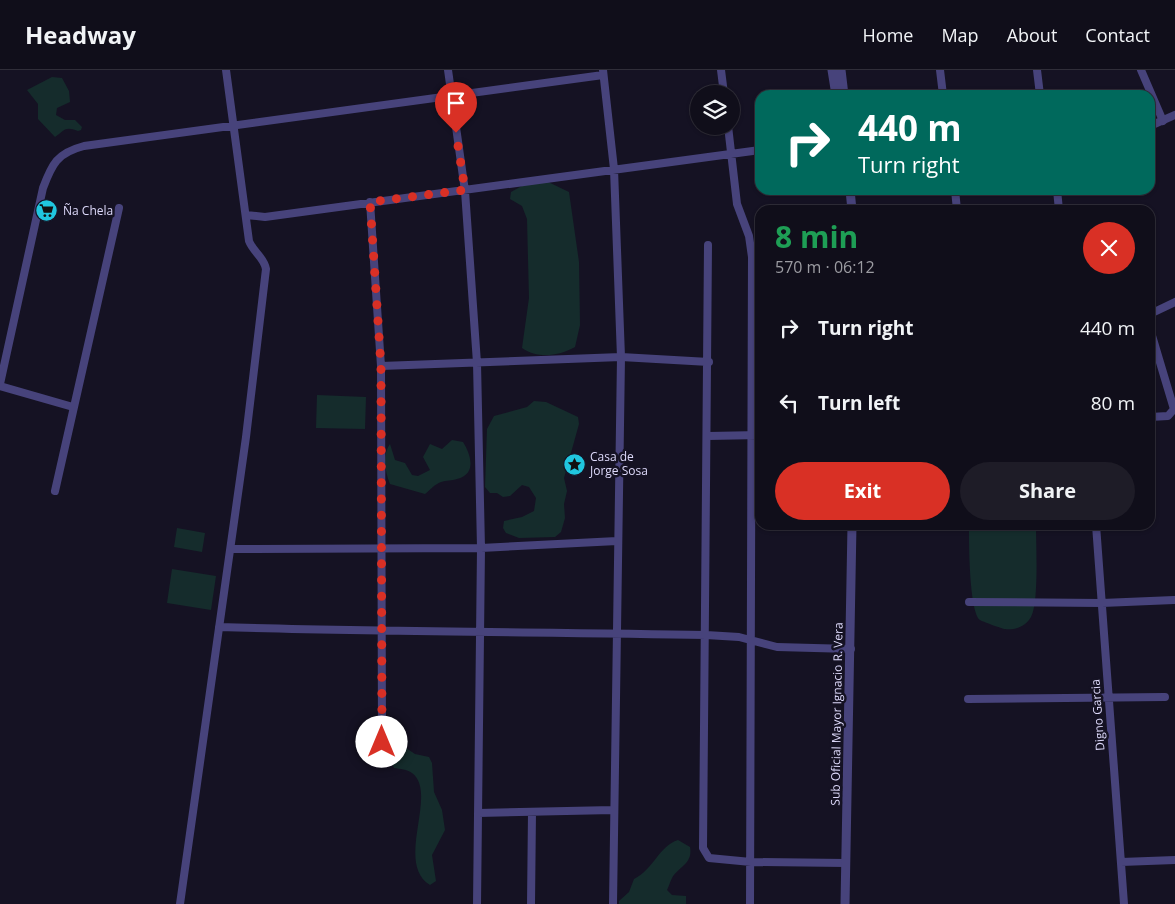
<!DOCTYPE html>
<meta charset="utf-8">
<style>
:root{--surface:#100e1a;--page:#1e1c27;--text:#f1f3f6;--muted:#9c9ca2;--line:#302e39;--accent:#d93025}
body{margin:0;font-family:"Open Sans",sans-serif;background:var(--page);color:var(--text);height:100vh;display:flex;flex-direction:column;font-size:19px;white-space:nowrap}
*{box-sizing:border-box;margin:0}
p{font-size:16px;color:var(--muted)}
.icon{flex:none;width:28px;height:28px;fill:none;stroke:currentColor;stroke-width:2;stroke-linecap:round;stroke-linejoin:round}
.map{position:relative;flex:1;overflow:hidden}
.sheet{position:absolute;left:755px;top:135px;width:400px;height:325px;display:flex;flex-direction:column;background:var(--surface);border-radius:15px;box-shadow:0 1px 4px #0004,0 0 0 1px var(--line)}
.sheet>*{flex:none}
.guide{position:absolute;left:755px;top:20px;width:400px;height:105px;border-radius:15px;box-shadow:0 1px 4px #0004,0 0 0 1px var(--line);background:#00695c;color:#fff;overflow:hidden}
.tools{position:absolute;left:690px;top:15px;display:grid;gap:10px}
.tools a{display:grid;place-items:center;width:50px;height:50px;border-radius:50%;background:var(--surface);box-shadow:0 1px 4px #0004,0 0 0 1px var(--line);font-size:25px}
.pin{position:absolute;display:grid;place-items:center;width:42px;height:42px;color:#fff;margin:-51px -21px;border-radius:50% 50% 50% 0;rotate:-45deg;box-shadow:0 0 5px #0007}
.pin .icon{rotate:45deg}
.me{position:absolute;width:55px;margin:-28px;rotate:0deg;stroke-linejoin:round;filter:drop-shadow(0 0 4px #0008)}
.turn{display:flex;align-items:center;gap:18px;height:105px;padding:0 20px;font-size:22px}
.turn .icon{width:65px;height:65px;stroke-width:2.5}
.turn b{display:block;font-size:35px;line-height:42px}
.round{display:grid;place-items:center;flex:none;width:52px;height:52px;border-radius:26px;background:var(--page)}
.headline{display:flex;align-items:center;justify-content:space-between;height:85px;padding:0 20px}
h1{font-size:30px;font-weight:700;line-height:38px;color:#1e9e55}
.button{display:flex;gap:10px;margin-top:auto;padding:10px 20px}
.button a{flex:1;height:58px;border-radius:30px;background:var(--accent);color:#fff;font-size:20px;font-weight:700;line-height:58px;text-align:center}
.button a+a{background:var(--page);color:var(--text)}
ul{padding:0;list-style:none}
li{display:flex;align-items:center;gap:15px;height:75px;padding:0 20px}
li div{flex:1}
li b{display:block;font-size:19px}
li em{font-style:normal}
header{display:flex;align-items:center;gap:30px;box-sizing:border-box;height:70px;padding:0 25px;background:var(--surface);border-bottom:1px solid var(--line)}
header strong{font-size:24px}
nav{display:flex;gap:28px;margin-inline-start:auto;font-size:18px}
.map>svg:first-child{display:block}
</style>
<header>
<strong>Headway</strong>
<nav><a>Home</a><a>Map</a><a>About</a><a>Contact</a></nav>
</header>
<div class="map">
<svg width="1175" height="834" viewBox="0 0 1175 834">
<rect width="100%" height="100%" fill="#151223"/>
<path fill="#152c2c" d="M 52,7 L 62,8 L 69,21 L 70,32 L 57,38 L 56,45 L 65,50 L 75,50 L 82,57 L 81,60 L 78,61 C 65,56 65,60 55,67 L 38,49 L 38,34 L 27,20 Z
M 544,110 L 569,122 L 579,192 L 580,255 L 575,277 C 559,286 538,289 522,278 L 529,228 L 527,149 L 522,136 L 510,129 L 511,122 L 529,112 Z
M 317,325 L 366,327 L 365,359 L 316,358 Z
M 534,331 L 546,332 L 578,347 L 579,354 L 564,408 L 567,421 L 564,434 L 565,448 L 561,462 L 555,467 L 519,468 L 506,463 L 503,458 L 504,451 L 522,447 L 534,441 L 536,428 L 529,417 L 522,415 L 510,426 L 503,427 L 497,423 L 490,423 L 485,417 L 487,359 L 494,346 L 527,337 Z
M 452,370 L 463,372 C 471,385 477,404 457,409 C 452,411 446,410 441,412 C 435,414 430,420 425,424 L 390,414 C 385,402 382,385 390,374 L 395,390 L 405,393 L 412,405 L 418,406 L 430,400 L 423,387 L 430,374 L 442,379 Z
M 969,455 L 1036,455 C 1036,474 1039,533 1031,547 C 1025,557 1015,560 1005,559 C 1003,559 981,551 980,550 C 969,541 969,471 969,455 Z
M 177,458 L 205,463 L 202,482 L 174,477 Z
M 172,499 L 216,506 L 211,540 L 167,533 Z
M 397,672 L 415,684 L 429,687 L 432,693 L 434,722 L 442,740 L 445,760 L 432,785 L 436,811 L 430,815 C 394,793 439,723 412,703 C 407,699 400,699 394,698 L 388,685 L 390,675 Z
M 678,770 L 690,777 C 693,794 679,796 672,808 C 670,812 669,816 667,820 L 672,825 L 686,826 L 686,834 L 619,834 L 619,831 L 629,822 L 634,809 C 654,799 659,776 678,770 Z"/>
<g fill="none" stroke-linecap="round" stroke-linejoin="round">
<path stroke="#47437b" stroke-width="8" d="M 448,0 L 465,121 L 477,293 L 481,478 L 477,834
M 603,0 L 614,99 L 621,287 L 613,834
M 721,0 L 724,24
M 940,0 L 943,25
M 1037,0 L 1040,25
M 1141,0 L 1163,51
M 728,56 L 737,134 L 749,166 L 752,187 L 750,834
M 1150,56 L 1175,45
M 955,120 L 957,140
M 1057,120 L 1059,140
M 370,132 L 381,296 L 382,672
M 246,145 L 265,147 L 760,80
M 708,175 L 703,778 L 709,788 L 751,792 L 846,793
M 1150,244 L 1175,232
M 1150,259 L 1174,339 L 1168,346 L 1150,347
M 381,296 L 621,287 L 709,292
M 0,314 L 43,118 C 52,94 57,83 84,76 L 603,5
M 0,316 L 73,337
M 708,366 L 760,365
M 55,421 L 119,138
M 1096,455 L 1124,834
M 231,479 L 481,478 L 617,471
M 969,532 L 1102,533 L 1174,530
M 219,557 C 381,562 544,562 706,565 L 739,567 L 777,577 L 851,579
M 968,629 L 1165,627
M 478,743 L 613,740
M 1121,792 L 1175,790
M 180,834 L 246,367 L 266,199 C 264,187 253,182 249,171 L 226,0
M 531,834 L 532,742"/>
<path stroke="#47437b" stroke-width="9" d="M 832,0 L 836,25
M 841,0 L 844,25
M 850,120 L 852,140
M 845,834 L 852,455"/>
</g>
<g fill="none" stroke-linecap="round" stroke-linejoin="round">
<path stroke="#d93025" stroke-width="9" stroke-dasharray="0 16.2" d="M 382,672 L 381,296 L 370,132 L 465,120 L 456,63"/>
</g>
<defs>
<symbol id="supermarket-disc" viewBox="-11 -11 22 22"><circle r="9.5" fill="#20c6df" stroke="#151223"/><path d="M-6-5.5h2.5l.6 2H6L4.5 2H-2.5L-4.4-4H-6ZM-1.5 3.2a1.3 1.3 0 1 0 .1 0ZM3 3.2a1.3 1.3 0 1 0 .1 0Z" fill="#111"/></symbol>
<symbol id="sight-disc" viewBox="-11 -11 22 22"><circle r="9.5" fill="#20c6df" stroke="#151223"/><path d="M0-6L1.8-2.2L6-1.7L2.9 1.2L3.7 5.4L0 3.3L-3.7 5.4L-2.9 1.2L-6-1.7L-1.8-2.2Z" fill="#111"/></symbol>
</defs>
<g fill-rule="evenodd">
<use href="#supermarket-disc" x="34" y="128" width="25" height="25"/>
<use href="#sight-disc" x="562" y="382" width="25" height="25"/>
</g>
<g text-anchor="middle" stroke-width="5" stroke-linejoin="round" paint-order="stroke">
<g font-size="12" fill="#ddd9fa" stroke="#151223" text-anchor="start">
<text x="63" y="145">Ña Chela</text>
<text x="590" y="391">Casa de<tspan x="590" dy="14">Jorge Sosa</tspan></text>
</g>
<g font-size="12" fill="#ddd9fa" stroke="#151223">
<text transform="translate(837 644) rotate(-89)" y="4">Sub Oficial Mayor Ignacio R. Vera</text>
<text transform="translate(1098 645) rotate(-94)" y="4">Digno Garcia</text>
</g>
</g>
</svg>
<div class="tools">
<a><svg class="icon" aria-label="layers" viewBox="0 0 24 24"><path d="M12 4l9 5-9 5-9-5zM3 14l9 5 9-5"/></svg></a>
</div>
<div class="pin" style="left:456px;top:63px;background:#d93025"><svg class="icon" aria-label="arrive" viewBox="0 0 24 24"><path d="M6 21V4h12l-3 4 3 4H6"/></svg></div>
<svg class="me" style="left:382px;top:672px" viewBox="-20 -20 40 40"><circle r="19" fill="#fff"/><path d="M0-13L10 11 0 6-10 11z" fill="#d93025"/></svg>
<div class="guide">
<div class="turn"><svg class="icon" aria-label="right" viewBox="0 0 24 24"><path d="M7 20v-9h11M14 6l5 5-5 5"/></svg><div><b>440 m</b>Turn right</div></div>
</div>
<section class="sheet">
<div class="headline"><div><h1>8 min</h1><p>570 m · 06:12</p></div><a class="round" style="background:#d93025;color:#fff"><svg class="icon" aria-label="close" viewBox="0 0 24 24"><path d="M6 6l12 12M18 6L6 18"/></svg></a></div>
<ul>
<li><svg class="icon" aria-label="right" viewBox="0 0 24 24"><path d="M7 20v-9h11M14 6l5 5-5 5"/></svg><div><b>Turn right</b></div><em>440 m</em></li>
<li><svg class="icon" aria-label="left" viewBox="0 0 24 24"><path d="M17 20v-9H6M10 6l-5 5 5 5"/></svg><div><b>Turn left</b></div><em>80 m</em></li>
</ul>
<div class="button"><a>Exit</a><a>Share</a></div>
</section>
</div>
